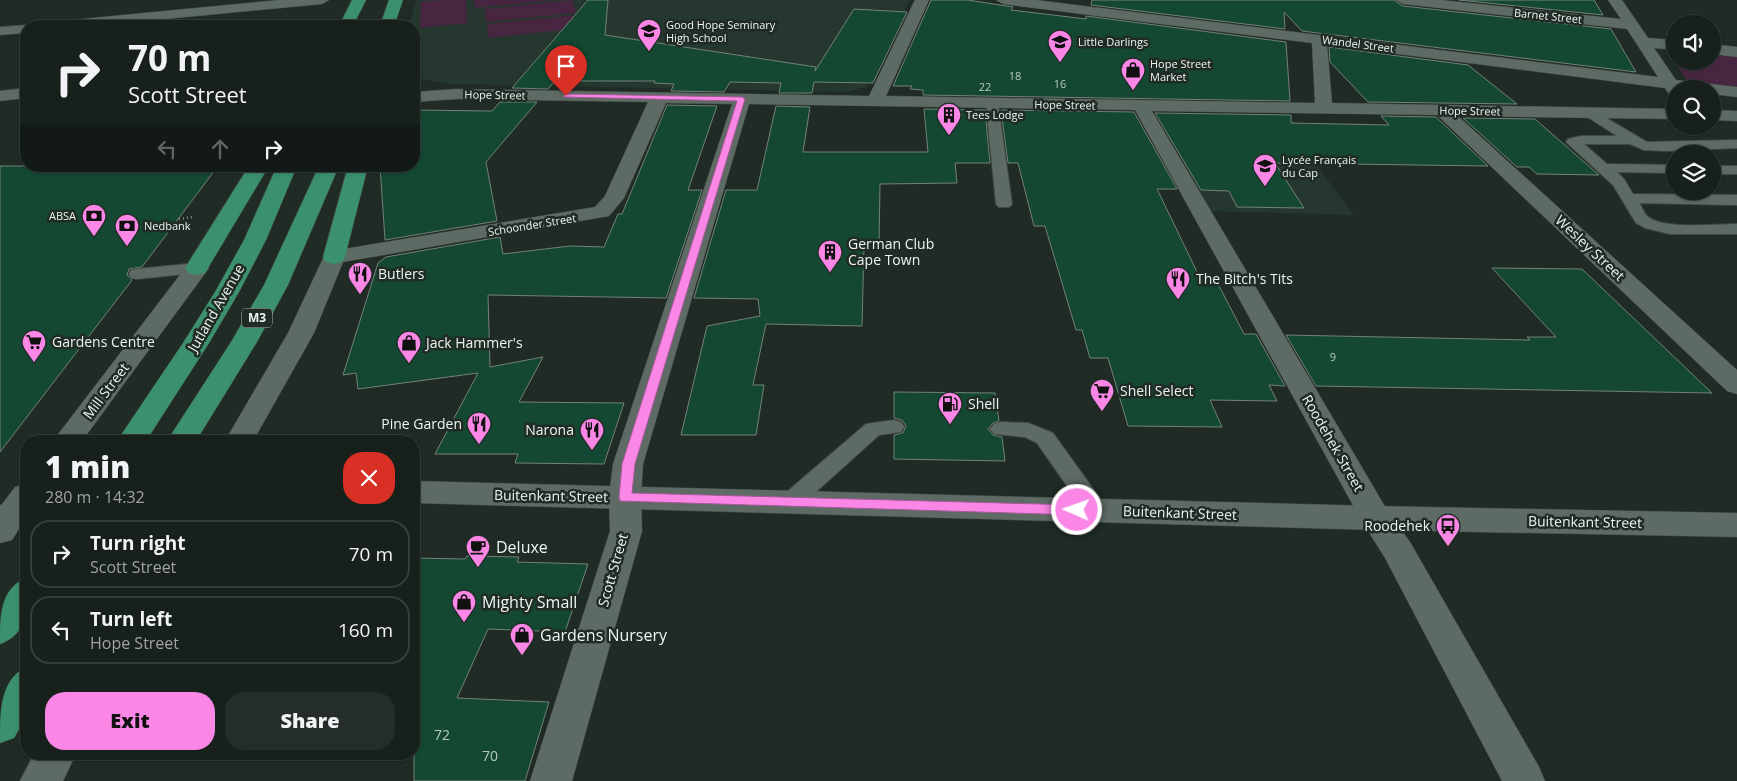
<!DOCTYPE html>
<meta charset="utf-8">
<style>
:root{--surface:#18201c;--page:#252d29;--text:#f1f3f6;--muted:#9fa3a3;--line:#363e3b;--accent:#fa87e6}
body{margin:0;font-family:"Open Sans",sans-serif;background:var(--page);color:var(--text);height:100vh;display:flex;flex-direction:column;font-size:19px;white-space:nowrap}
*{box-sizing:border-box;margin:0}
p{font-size:16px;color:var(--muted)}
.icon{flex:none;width:28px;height:28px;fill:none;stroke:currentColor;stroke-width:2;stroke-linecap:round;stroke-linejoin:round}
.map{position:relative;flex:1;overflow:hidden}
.side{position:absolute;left:20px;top:435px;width:400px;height:325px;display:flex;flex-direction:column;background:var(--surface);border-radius:20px;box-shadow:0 1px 4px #0004,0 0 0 1px var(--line)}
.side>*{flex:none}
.hud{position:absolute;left:20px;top:20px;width:400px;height:152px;border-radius:20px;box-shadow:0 1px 4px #0004,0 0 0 1px var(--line);background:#18201c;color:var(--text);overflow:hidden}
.controls{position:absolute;left:1666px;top:15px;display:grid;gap:10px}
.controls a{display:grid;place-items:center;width:55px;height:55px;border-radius:50%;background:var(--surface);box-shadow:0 1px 4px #0004,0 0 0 1px var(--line);font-size:25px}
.pin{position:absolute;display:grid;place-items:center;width:42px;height:42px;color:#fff;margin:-51px -21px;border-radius:50% 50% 50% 0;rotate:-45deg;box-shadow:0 0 5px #0007}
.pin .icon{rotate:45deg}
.me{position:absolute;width:55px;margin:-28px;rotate:272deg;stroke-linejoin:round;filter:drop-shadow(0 0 4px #0008)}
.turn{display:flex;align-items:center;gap:18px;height:105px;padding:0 25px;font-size:22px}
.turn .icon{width:65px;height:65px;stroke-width:2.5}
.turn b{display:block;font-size:35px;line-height:42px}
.lanes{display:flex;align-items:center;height:48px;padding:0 25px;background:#0003;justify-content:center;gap:25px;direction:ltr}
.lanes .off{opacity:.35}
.round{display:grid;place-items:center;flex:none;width:52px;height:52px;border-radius:20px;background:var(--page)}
.summary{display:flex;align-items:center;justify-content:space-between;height:85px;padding:0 25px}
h1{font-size:30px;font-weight:800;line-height:38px}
.button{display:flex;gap:10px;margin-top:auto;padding:10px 25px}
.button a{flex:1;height:58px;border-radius:20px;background:var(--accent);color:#111;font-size:20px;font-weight:800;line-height:58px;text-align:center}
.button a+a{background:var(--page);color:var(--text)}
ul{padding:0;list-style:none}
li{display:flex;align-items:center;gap:15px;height:68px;margin:0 10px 8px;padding:0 15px;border:2px solid var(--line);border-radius:20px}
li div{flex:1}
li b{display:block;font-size:19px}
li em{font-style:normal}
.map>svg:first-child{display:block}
</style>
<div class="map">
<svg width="1737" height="781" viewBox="0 0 1737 781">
<rect width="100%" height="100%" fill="#202b25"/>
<path fill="#25372e" d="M 416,0 L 910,0 L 866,87 L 847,92 L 449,84 L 414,78 L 414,26 L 409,26 Z
M 1158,118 L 1297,121 L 1328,163 L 1315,163 L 1354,215 L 1210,211 Z"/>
<path fill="#482642" d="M 441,0 L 466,0 L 467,23 L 420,28 L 421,2 Z
M 474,0 L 556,0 L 475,8 Z
M 572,0 L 576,13 L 486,22 L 485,9 Z
M 577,15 L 581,28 L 488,38 L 487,24 Z
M 1667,50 L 1675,51 L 1675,61 L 1712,61 L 1713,55 L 1737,57 L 1737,88 L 1688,82 Z"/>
<path fill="#144832" stroke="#74817a" d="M 588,0 L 608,0 L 605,35 L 816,67 L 815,71 L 854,9 L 907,12 L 873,83 L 814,82 L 812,93 L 779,93 L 781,83 L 730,82 L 724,92 L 671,91 L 674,84 L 654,83 L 655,81 L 555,81 L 548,89 L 512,88 Z
M 931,0 L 968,0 L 1013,7 L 1011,10 L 1086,19 L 1086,16 L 1286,42 L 1290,101 L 923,95 L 923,90 L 910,89 L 912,86 L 893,86 Z
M 1092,0 L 1394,0 L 1403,6 L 1611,29 L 1636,72 L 1302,31 L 1284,12 L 1285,29 L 1091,5 Z
M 1459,0 L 1594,0 L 1603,15 Z
M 1329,47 L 1468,65 L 1517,104 L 1368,102 L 1330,62 Z
M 500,102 L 537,102 L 486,162 L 497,221 L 385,240 L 380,166 L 414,166 L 414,110 L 492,111 Z
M 667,105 L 717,106 L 688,190 L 702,190 L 666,298 L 488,295 L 490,367 L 543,357 L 519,402 L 624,403 L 604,464 L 515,463 L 518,454 L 435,454 L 478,373 L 358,389 L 356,373 L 343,375 L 378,263 L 386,257 L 500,237 L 503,254 L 570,246 L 604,247 L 618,214 L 622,214 Z
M 776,106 L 810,107 L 803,152 L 928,152 L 924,109 L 985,110 L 990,163 L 955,163 L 957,183 L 880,184 L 879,245 L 864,245 L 862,326 L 766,324 L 753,385 L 764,385 L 756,435 L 681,435 L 707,326 L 760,316 L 758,299 L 694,298 L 726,190 L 757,190 Z
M 1001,110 L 1134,112 L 1177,189 L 1157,189 L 1201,280 L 1216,280 L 1244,334 L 1256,334 L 1285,386 L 1269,385 L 1277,401 L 1210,400 L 1222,427 L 1128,426 L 1108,358 L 1090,358 L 1082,330 L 1076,330 L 1045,226 L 1034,226 L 1018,163 L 1008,163 Z
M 1155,113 L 1291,115 L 1291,123 L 1389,125 L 1381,116 L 1436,117 L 1488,166 L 1275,163 L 1304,208 L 1237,207 L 1229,191 L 1201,190 Z
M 1463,118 L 1535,119 L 1599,175 L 1537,174 L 1529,167 L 1517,167 Z
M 0,166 L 218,166 L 142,267 L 129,269 L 127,275 L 132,280 L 0,452 Z
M 1492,268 L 1582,269 L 1712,393 L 1316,386 L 1286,335 L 1530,340 L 1527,337 L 1556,337 Z
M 894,392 L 995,393 L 999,421 L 993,423 L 988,429 L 993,435 L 1002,437 L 1005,461 L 894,459 L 894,435 L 903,433 L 906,426 L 902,420 L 894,418 Z
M 467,556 L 519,557 L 517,562 L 588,564 L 565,632 L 488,629 L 457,698 L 549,702 L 525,781 L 414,781 L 414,558 L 465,559 Z"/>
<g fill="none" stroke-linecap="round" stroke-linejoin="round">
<defs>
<path id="service" d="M 992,100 L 998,104 L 1012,204 L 1009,207 L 999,207 L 996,204 L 986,104 Z
M 1591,109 L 1647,142 L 1737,140 L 1737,148 L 1666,151 L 1644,150 L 1630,144 L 1584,144 L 1607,164 L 1675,165 L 1675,173 L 1617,172 L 1624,179 L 1633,194 L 1737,195 L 1737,205 L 1639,203 C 1642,207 1644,213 1647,216 C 1661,230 1718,224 1737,224 L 1737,234 L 1670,234 L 1645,228 L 1636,223 L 1613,185 L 1566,142 L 1568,139 L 1581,136 L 1617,136 L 1586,116 L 1585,113 L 1586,110 Z
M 1712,166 L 1737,166 L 1737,174 L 1712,174 Z
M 197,263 L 203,264 L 205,268 L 203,272 L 137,279 L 131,278 L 129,274 L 131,270 L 137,269 Z
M 894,420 L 901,422 L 904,427 L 901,432 L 879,435 L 798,508 L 790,510 L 782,508 L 779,502 L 782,496 L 866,424 Z
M 1001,422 L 1028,423 L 1053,433 L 1104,504 L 1108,510 L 1104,516 L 1096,518 L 1088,516 L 1037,443 L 1025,437 L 994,434 L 990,429 L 994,424 Z"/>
<path id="minor" d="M 279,0 L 329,0 L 322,4 L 93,26 L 44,26 L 46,23 L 51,22 Z
M 915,0 L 929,0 L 886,96 L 1315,103 L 1312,43 L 1003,4 L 996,0 L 1036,0 L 1658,77 L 1627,29 L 1403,4 L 1396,0 L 1441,0 L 1621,19 L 1608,0 L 1622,0 L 1648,38 L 1675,40 L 1675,50 L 1654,48 L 1676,80 L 1737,87 L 1737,97 L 1712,94 L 1712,89 L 1675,89 L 1675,95 L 1669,94 L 1665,88 L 1327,45 L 1332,103 L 1675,109 L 1675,119 L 1458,116 L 1737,370 L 1737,394 L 1727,391 L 1437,115 L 1152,111 L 1387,510 L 1410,542 L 1539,767 L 1545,781 L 1502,781 L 1385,558 L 1360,518 L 1135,110 L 749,104 L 643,464 L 641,497 L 642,531 L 572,781 L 530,781 L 610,531 L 609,497 L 613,464 L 732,104 L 666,103 L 624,198 L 609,216 L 343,262 L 314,333 L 253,441 L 225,441 L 288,333 L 326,252 L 595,207 L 605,196 L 648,102 L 456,99 L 414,102 L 414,92 L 456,89 L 869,96 Z
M 26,25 L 31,26 L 26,26 L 26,33 L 0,35 L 0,27 Z
M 1712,44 L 1737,47 L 1737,57 L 1712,54 Z
M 26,88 L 26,98 L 0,101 L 0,91 Z
M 1712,110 L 1737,111 L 1737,121 L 1712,120 Z
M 197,261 L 205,263 L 209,268 L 82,441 L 53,441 L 189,263 Z
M 26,484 L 26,518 L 12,540 L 0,543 L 0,507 L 15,487 Z
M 34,754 L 76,754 L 63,781 L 20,781 Z"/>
<path id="tertiary" d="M 414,481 L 1376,506 L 1737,513 L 1737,537 L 1376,530 L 414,503 Z
M 26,502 L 26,526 L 0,529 L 0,505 Z"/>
<path id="primary" d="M 352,0 L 366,0 L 353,26 L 339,26 Z
M 389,0 L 403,0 L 394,26 L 380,26 Z
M 249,166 L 269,166 L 205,273 L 197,275 L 189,273 L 185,268 Z
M 277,166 L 297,166 L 266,240 L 239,292 L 209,343 L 146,441 L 117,441 L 183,343 L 215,292 L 244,240 Z
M 319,166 L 339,166 L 288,285 L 257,342 L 196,441 L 167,441 L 231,342 L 264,285 Z
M 348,166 L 368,166 L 345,257 L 342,262 L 334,264 L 326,262 L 323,257 Z
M 26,578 C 28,605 30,633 0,644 C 0,616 0,589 26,578 Z
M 26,667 L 26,717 L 14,738 L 0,743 C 0,712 0,680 26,667 Z"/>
</defs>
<use href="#service" stroke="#404944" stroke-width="2"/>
<use href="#minor" stroke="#404944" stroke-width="1"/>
<use href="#tertiary" stroke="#404944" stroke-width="1"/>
<use href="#primary" stroke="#404944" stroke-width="1"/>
<path stroke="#848e89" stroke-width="2.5" stroke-dasharray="1 3" stroke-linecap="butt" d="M 179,219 L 193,217"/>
<use href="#service" fill="#5e6b64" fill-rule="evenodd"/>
<use href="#minor" fill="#5e6b64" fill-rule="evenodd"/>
<use href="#tertiary" fill="#5e6b64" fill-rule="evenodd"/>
<use href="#primary" fill="#3b906e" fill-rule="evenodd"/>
</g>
<path fill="#fa87e6" stroke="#a25896" d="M 566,94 L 742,97 L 745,99 L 635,464 L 632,493 L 1077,505 L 1082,506 L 1084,510 L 1082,513 L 1077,515 L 620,501 L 619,497 L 622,464 L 737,101 L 564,97 L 563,96 Z"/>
<defs>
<symbol id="school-pin" viewBox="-11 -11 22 30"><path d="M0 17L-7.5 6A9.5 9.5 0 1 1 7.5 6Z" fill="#fa87e6" stroke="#202b25"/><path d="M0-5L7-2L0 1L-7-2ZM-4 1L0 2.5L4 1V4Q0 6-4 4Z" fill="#111"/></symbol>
<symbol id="shop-pin" viewBox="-11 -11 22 30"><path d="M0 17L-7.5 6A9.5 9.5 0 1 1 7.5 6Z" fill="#fa87e6" stroke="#202b25"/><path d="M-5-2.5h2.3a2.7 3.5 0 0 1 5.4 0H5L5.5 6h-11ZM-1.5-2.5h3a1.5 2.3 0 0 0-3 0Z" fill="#111"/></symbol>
<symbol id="building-pin" viewBox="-11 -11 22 30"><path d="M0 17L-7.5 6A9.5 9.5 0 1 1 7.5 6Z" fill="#fa87e6" stroke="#202b25"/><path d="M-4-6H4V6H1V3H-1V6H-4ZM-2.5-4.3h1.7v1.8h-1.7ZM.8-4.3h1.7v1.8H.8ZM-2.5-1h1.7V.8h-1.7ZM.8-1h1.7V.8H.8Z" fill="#111"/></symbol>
<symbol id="bank-pin" viewBox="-11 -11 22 30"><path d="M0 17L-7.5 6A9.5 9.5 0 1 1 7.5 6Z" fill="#fa87e6" stroke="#202b25"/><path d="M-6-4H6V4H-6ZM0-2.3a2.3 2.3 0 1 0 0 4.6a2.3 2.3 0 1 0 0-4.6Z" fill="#111"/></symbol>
<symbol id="restaurant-pin" viewBox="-11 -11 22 30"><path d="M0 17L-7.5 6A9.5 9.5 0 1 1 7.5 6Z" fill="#fa87e6" stroke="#202b25"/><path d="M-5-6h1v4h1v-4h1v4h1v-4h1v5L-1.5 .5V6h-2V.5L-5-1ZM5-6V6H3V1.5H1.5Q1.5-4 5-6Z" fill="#111"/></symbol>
<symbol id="supermarket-pin" viewBox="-11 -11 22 30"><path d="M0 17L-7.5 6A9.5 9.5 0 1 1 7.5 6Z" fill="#fa87e6" stroke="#202b25"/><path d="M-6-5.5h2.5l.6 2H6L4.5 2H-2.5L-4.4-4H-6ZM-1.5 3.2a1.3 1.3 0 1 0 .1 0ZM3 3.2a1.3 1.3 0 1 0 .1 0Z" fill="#111"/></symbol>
<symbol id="fuel-pin" viewBox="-11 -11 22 30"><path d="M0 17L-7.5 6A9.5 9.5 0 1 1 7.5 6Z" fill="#fa87e6" stroke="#202b25"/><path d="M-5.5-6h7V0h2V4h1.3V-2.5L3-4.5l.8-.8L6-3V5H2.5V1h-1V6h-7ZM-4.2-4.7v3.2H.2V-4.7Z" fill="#111"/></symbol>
<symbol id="bus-pin" viewBox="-11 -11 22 30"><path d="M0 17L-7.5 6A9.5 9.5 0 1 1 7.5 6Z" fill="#fa87e6" stroke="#202b25"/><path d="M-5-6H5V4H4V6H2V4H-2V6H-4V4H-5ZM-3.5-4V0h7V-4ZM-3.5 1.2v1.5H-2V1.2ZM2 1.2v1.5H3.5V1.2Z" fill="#111"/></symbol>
<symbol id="cafe-pin" viewBox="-11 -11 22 30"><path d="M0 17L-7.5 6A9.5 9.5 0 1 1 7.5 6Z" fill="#fa87e6" stroke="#202b25"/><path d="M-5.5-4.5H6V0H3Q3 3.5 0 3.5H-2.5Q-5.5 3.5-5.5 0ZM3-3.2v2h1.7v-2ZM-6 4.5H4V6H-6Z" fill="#111"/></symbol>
</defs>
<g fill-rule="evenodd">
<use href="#school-pin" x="635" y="17" width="28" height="38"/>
<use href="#school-pin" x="1046" y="28" width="28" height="38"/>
<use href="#shop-pin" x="1119" y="56" width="28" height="38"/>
<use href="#building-pin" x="935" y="101" width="28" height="38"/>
<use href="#school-pin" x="1251" y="152" width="28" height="38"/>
<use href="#bank-pin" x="80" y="202" width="28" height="38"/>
<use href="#bank-pin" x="113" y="212" width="28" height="38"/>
<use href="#building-pin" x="816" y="238" width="28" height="38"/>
<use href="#restaurant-pin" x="346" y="260" width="28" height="38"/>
<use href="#restaurant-pin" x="1164" y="265" width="28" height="38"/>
<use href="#supermarket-pin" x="20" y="328" width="28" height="38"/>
<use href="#shop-pin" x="395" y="329" width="28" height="38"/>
<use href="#supermarket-pin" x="1088" y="377" width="28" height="38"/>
<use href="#fuel-pin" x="936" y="390" width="28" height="38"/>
<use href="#restaurant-pin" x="465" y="410" width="28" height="38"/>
<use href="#restaurant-pin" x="578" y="416" width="28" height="38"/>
<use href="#bus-pin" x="1434" y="512" width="28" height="38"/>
<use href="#cafe-pin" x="464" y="533" width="28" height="38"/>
<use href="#shop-pin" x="450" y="588" width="28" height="38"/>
<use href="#shop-pin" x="508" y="621" width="28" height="38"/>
</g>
<g text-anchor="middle" stroke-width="5" stroke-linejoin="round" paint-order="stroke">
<g font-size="11" fill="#edf4f0" stroke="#202b25">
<text transform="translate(1548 16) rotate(6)" y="4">Barnet Street</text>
<text transform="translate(1358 44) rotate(7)" y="4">Wandel Street</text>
<text transform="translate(495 95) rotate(1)" y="4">Hope Street</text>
<text transform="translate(1065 105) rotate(1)" y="4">Hope Street</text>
<text transform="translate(1470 111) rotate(1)" y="4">Hope Street</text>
<text transform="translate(532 225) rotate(-9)" y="4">Schoonder Street</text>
</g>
<g font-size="11" fill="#edf4f0" stroke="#202b25" text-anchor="start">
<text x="666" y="29">Good Hope Seminary<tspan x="666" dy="13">High School</tspan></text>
<text x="1078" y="46">Little Darlings</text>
<text x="1150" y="68">Hope Street<tspan x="1150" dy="13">Market</tspan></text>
<text x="966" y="119">Tees Lodge</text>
<text x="1282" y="164">Lycée Français<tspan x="1282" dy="13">du Cap</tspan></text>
<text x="76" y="220" text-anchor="end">ABSA</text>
<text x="144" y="230">Nedbank</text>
</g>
<g font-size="11" fill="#b7c9c0">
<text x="1015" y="80">18</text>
<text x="1060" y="88">16</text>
<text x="985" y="91">22</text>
<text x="1333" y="361">9</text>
</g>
<rect fill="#202b25" stroke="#b0b8b3" stroke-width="1" x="242" y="308.5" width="30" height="19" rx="4"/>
<g font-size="12" font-weight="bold" fill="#edf4f0">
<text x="257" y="322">M3</text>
</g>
<g font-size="14" fill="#edf4f0" stroke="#202b25" text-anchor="start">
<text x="848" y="249">German Club<tspan x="848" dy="16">Cape Town</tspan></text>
<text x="378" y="279">Butlers</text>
<text x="1196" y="284">The Bitch's Tits</text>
<text x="52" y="347">Gardens Centre</text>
<text x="426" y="348">Jack Hammer's</text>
<text x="1120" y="396">Shell Select</text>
<text x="968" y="409">Shell</text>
<text x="462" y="429" text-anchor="end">Pine Garden</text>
<text x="574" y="435" text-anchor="end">Narona</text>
<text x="1430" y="531" text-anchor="end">Roodehek</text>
</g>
<g font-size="14" fill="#edf4f0" stroke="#202b25">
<text transform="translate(1590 248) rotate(43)" y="5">Wesley Street</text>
<text transform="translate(216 308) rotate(-60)" y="5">Jutland Avenue</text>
<text transform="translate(106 391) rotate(-53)" y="5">Mill Street</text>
<text transform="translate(1333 443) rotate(60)" y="5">Roodehek Street</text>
<text transform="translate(551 496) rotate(1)" y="5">Buitenkant Street</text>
<text transform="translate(1180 513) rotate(2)" y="5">Buitenkant Street</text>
<text transform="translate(1585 522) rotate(1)" y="5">Buitenkant Street</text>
<text transform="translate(613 570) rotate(-74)" y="5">Scott Street</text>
</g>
<g font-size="14" fill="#b7c9c0">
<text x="442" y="740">72</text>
<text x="490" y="761">70</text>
</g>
<g font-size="16" fill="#edf4f0" stroke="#202b25" text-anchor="start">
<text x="496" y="553">Deluxe</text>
<text x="482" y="608">Mighty Small</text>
<text x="540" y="641">Gardens Nursery</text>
</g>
</g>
</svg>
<div class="controls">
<a><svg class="icon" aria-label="sound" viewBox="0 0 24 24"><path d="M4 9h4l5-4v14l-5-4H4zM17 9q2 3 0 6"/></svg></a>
<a><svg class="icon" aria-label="search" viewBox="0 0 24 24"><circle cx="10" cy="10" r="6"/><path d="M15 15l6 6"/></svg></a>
<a><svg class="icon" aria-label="layers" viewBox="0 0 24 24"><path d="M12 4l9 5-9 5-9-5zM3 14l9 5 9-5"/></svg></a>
</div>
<div class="pin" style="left:566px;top:96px;background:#d93025"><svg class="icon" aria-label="arrive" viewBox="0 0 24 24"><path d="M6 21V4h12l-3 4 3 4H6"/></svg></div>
<svg class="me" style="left:1077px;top:510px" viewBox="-20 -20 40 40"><circle r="17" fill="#fa87e6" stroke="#fff" stroke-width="3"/><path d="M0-11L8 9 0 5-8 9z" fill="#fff"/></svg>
<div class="hud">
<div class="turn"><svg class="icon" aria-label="right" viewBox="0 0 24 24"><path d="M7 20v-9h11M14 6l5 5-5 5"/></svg><div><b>70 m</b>Scott Street</div></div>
<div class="lanes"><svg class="icon off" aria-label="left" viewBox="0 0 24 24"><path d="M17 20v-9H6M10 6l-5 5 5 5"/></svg><svg class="icon off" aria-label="ahead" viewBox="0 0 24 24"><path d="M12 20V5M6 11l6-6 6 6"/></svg><svg class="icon" aria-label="right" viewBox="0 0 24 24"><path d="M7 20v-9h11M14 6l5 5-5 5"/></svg></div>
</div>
<section class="side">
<div class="summary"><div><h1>1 min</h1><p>280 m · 14:32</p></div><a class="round" style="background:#d93025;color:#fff"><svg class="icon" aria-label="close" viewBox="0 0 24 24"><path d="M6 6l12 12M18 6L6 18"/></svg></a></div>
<ul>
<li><svg class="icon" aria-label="right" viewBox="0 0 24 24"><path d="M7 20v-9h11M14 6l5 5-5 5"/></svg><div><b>Turn right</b><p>Scott Street</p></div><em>70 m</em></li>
<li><svg class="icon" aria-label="left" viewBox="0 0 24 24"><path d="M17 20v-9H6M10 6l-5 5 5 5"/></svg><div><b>Turn left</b><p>Hope Street</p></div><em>160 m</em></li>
</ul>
<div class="button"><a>Exit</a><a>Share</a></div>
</section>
</div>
